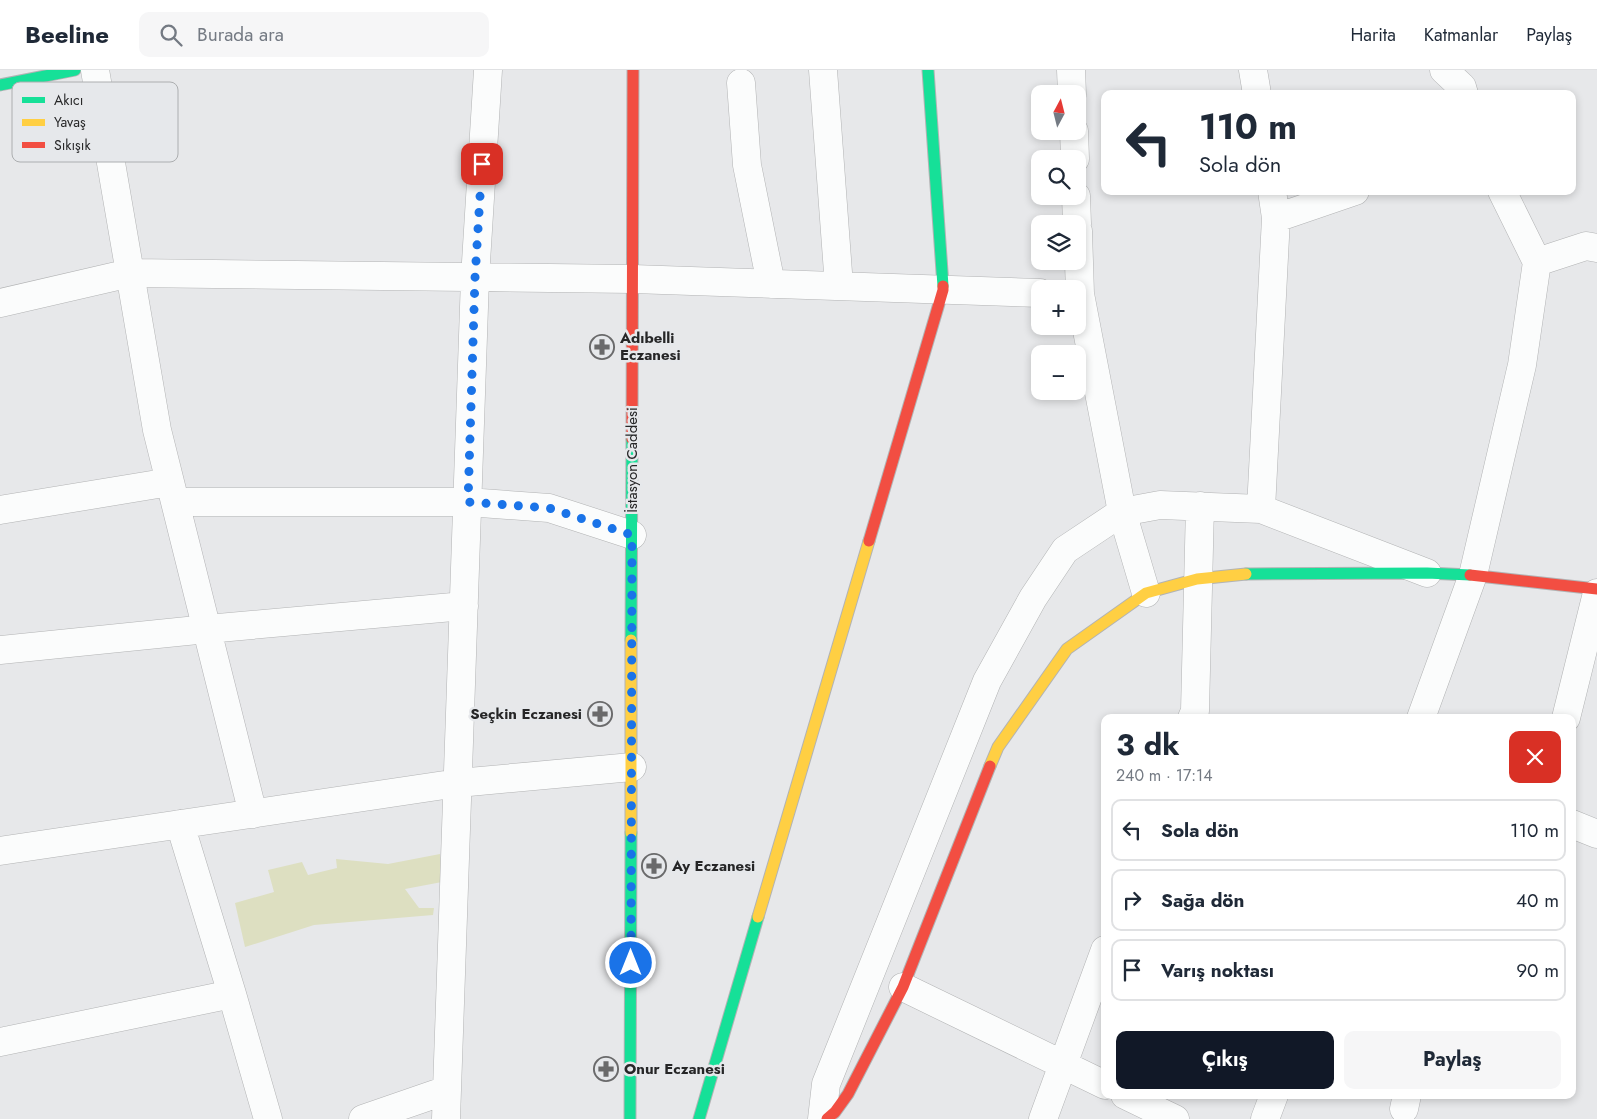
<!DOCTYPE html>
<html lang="tr">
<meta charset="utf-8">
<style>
:root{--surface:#fff;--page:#f6f6f7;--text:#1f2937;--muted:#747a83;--line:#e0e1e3;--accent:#111827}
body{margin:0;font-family:Jost,sans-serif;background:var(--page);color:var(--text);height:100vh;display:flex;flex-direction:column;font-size:19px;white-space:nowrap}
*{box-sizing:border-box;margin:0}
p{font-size:16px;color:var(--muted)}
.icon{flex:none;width:28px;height:28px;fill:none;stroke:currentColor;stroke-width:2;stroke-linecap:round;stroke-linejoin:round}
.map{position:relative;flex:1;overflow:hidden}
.sheet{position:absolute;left:1101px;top:644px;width:475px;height:385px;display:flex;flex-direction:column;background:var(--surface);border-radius:10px;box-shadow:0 2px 8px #0003}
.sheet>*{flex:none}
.hud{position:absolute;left:1101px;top:20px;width:475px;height:105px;border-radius:10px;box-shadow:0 2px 8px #0003;background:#fff;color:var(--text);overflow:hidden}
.needle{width:32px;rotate:7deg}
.fabs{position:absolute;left:1031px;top:15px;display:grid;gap:10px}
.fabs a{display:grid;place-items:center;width:55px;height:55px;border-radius:10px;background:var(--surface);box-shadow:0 2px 8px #0003;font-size:25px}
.pin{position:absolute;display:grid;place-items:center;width:42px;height:42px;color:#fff;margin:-21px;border-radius:10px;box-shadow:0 2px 8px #0006}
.me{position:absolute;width:55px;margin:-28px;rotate:0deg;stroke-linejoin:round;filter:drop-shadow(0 0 4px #0008)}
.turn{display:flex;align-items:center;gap:18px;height:105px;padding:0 15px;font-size:22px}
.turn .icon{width:65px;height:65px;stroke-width:2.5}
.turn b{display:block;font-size:35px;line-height:42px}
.round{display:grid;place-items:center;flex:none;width:52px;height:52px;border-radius:10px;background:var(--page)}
.summary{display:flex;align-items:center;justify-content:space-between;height:85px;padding:0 15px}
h1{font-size:30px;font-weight:700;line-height:38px}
.primary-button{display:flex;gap:10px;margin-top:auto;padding:10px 15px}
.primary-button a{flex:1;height:58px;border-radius:10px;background:var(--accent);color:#fff;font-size:20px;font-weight:700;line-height:58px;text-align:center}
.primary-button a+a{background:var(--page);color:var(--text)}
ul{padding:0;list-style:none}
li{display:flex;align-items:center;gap:15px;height:62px;margin:0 10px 8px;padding:0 5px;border:2px solid var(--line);border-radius:10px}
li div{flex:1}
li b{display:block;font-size:19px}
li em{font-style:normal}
header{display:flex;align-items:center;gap:30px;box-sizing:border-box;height:70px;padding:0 25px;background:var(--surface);border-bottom:1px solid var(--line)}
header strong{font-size:24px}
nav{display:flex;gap:28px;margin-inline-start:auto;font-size:18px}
.search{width:350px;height:45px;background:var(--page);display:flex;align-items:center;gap:12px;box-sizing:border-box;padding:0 18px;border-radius:10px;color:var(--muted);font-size:19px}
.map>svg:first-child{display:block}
</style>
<header>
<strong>Beeline</strong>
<div class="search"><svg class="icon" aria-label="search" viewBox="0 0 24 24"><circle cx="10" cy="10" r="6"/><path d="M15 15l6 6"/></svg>Burada ara</div>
<nav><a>Harita</a><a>Katmanlar</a><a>Paylaş</a></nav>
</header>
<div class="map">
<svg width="1597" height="1049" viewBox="0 0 1597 1049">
<rect width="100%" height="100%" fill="#e7e8ea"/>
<path fill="#dddfc1" d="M 440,784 L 442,812 L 405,819 L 419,838 L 434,838 L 433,845 L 314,855 L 245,877 L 235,833 L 274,822 L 268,800 L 302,792 L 308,805 L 337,798 L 336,789 L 388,794 Z"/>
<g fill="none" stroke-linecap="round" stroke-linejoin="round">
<defs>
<path id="street" d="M 95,0 L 157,360 L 253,744
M 823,0 L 839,216
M 1071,0 L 1072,24
M 1253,0 L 1257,24
M 1444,0 L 1462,17 L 1464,24
M 741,13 L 747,95 L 771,214
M 1074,61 L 1075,89
M 1502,121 L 1537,192 L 1586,176 L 1597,178
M 1076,126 L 1077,154
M 1276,148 L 1355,121
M 1078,161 L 1080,224 L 1122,442 L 1146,523
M 0,233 L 130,203 L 633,209 L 1040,223
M 176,432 L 467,432 L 549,438 L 632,465
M 1261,439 L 1276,148 L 1272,121
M 0,440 L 170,412
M 0,580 L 207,559 L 464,536
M 1192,648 L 1195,641 L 1200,436
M 1421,648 L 1473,505 L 1522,295 L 1537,192
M 1566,648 L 1597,523
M 180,754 L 232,924 L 268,1049
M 1572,754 L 1597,764
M 0,781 L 458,713 L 632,697
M 903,917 L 1105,1015
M 0,972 L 232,924
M 1125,1025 L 1175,1049
M 1404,1039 L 1407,1025
M 363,1049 L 447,1020
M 446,1049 L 475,208 L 488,0
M 822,1049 L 826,1014 L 987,611 L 1033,528 L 1065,480 L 1122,442 L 1160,435 L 1261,439 L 1427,503
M 1043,1049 L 1105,880
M 1265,1049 L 1274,1025"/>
<path id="fast" d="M 928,0 L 943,216
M 0,15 L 75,0
M 1246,504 L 1427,503 L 1470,505
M 631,570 L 632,369
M 630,1049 L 631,763
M 699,1049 L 758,847"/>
<path id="slow" d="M 990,696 L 998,677 L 1067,579 L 1146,523 L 1197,509 L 1246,504
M 631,763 L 631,570
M 758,847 L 869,471"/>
<path id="jam" d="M 632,369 L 633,0
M 869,471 L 943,220 L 943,216
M 1470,505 L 1597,519
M 827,1049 L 835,1042 L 848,1024 L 903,917 L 990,696"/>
</defs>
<use href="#street" stroke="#b2b3b4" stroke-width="29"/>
<use href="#fast" stroke="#b2b3b4" stroke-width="13"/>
<use href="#slow" stroke="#b2b3b4" stroke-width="13"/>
<use href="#jam" stroke="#b2b3b4" stroke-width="13"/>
<use href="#street" stroke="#fbfcfc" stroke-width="28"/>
<use href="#fast" stroke="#16e098" stroke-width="11"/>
<use href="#slow" stroke="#ffcf43" stroke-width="11"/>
<use href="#jam" stroke="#f24e42" stroke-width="11"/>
</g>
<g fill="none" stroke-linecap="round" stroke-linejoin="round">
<path stroke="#1a73e8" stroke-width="9" stroke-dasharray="0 16.2" d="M 482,94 L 475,208 L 468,432 L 549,438 L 632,465 L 631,893"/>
</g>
<defs>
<symbol id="pharmacy-ring" viewBox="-11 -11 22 22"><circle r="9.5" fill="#e6e8eb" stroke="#6a6a6b" stroke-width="1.5"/><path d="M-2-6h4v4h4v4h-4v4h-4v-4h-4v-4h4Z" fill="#6a6a6b"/></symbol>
</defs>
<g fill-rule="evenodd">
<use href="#pharmacy-ring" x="588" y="263" width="28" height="28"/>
<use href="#pharmacy-ring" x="586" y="630" width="28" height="28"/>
<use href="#pharmacy-ring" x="640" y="782" width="28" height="28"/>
<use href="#pharmacy-ring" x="592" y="985" width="28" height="28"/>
</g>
<g text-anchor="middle" stroke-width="5" stroke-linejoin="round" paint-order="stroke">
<g font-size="15" font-weight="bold" fill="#262627" stroke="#e6e8eb" text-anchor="start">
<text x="620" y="273">Adıbelli<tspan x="620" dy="17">Eczanesi</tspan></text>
<text x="582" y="649" text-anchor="end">Seçkin Eczanesi</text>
<text x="672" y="801">Ay Eczanesi</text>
<text x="624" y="1004">Onur Eczanesi</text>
</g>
<g font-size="15" fill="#262627" stroke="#e6e8eb">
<text transform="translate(632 390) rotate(-90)" y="5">İstasyon Caddesi</text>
</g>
</g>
<rect x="12" y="12" width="166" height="80" rx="8" fill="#e6e8eb" stroke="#acaeb0" stroke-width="1"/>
<rect x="22" y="27" width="23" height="6" fill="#16e098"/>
<rect x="22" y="49" width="23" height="7" fill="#ffcf43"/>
<rect x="22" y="72" width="23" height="6" fill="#f24e42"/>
<g font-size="14" fill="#262627">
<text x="54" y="35">Akıcı</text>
<text x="54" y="57">Yavaş</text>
<text x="54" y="80">Sıkışık</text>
</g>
</svg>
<div class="fabs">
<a><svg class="needle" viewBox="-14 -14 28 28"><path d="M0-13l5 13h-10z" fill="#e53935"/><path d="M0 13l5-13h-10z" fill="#747a83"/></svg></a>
<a><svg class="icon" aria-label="search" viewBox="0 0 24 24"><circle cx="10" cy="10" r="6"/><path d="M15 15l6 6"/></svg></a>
<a><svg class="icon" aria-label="layers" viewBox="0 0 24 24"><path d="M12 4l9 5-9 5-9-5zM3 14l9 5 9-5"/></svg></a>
<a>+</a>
<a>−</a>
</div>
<div class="pin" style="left:482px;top:94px;background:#d93025"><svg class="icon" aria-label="arrive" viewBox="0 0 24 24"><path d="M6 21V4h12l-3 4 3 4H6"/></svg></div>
<svg class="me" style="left:631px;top:893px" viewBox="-20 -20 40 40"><circle r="17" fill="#1a73e8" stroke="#fff" stroke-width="3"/><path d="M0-11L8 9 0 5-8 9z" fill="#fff"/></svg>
<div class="hud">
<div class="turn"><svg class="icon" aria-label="left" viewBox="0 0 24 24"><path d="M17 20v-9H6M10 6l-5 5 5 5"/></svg><div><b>110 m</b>Sola dön</div></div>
</div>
<section class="sheet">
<div class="summary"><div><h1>3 dk</h1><p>240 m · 17:14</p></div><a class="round" style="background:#d93025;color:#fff"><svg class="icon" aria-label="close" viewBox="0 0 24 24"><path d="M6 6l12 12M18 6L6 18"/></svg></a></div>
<ul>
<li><svg class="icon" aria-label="left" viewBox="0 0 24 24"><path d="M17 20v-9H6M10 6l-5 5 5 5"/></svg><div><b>Sola dön</b></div><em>110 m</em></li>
<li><svg class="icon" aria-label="right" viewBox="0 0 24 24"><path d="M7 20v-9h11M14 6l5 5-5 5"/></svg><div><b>Sağa dön</b></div><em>40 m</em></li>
<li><svg class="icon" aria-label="arrive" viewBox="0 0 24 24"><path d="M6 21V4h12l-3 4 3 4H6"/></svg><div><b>Varış noktası</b></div><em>90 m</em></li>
</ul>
<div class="primary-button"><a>Çıkış</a><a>Paylaş</a></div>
</section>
</div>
